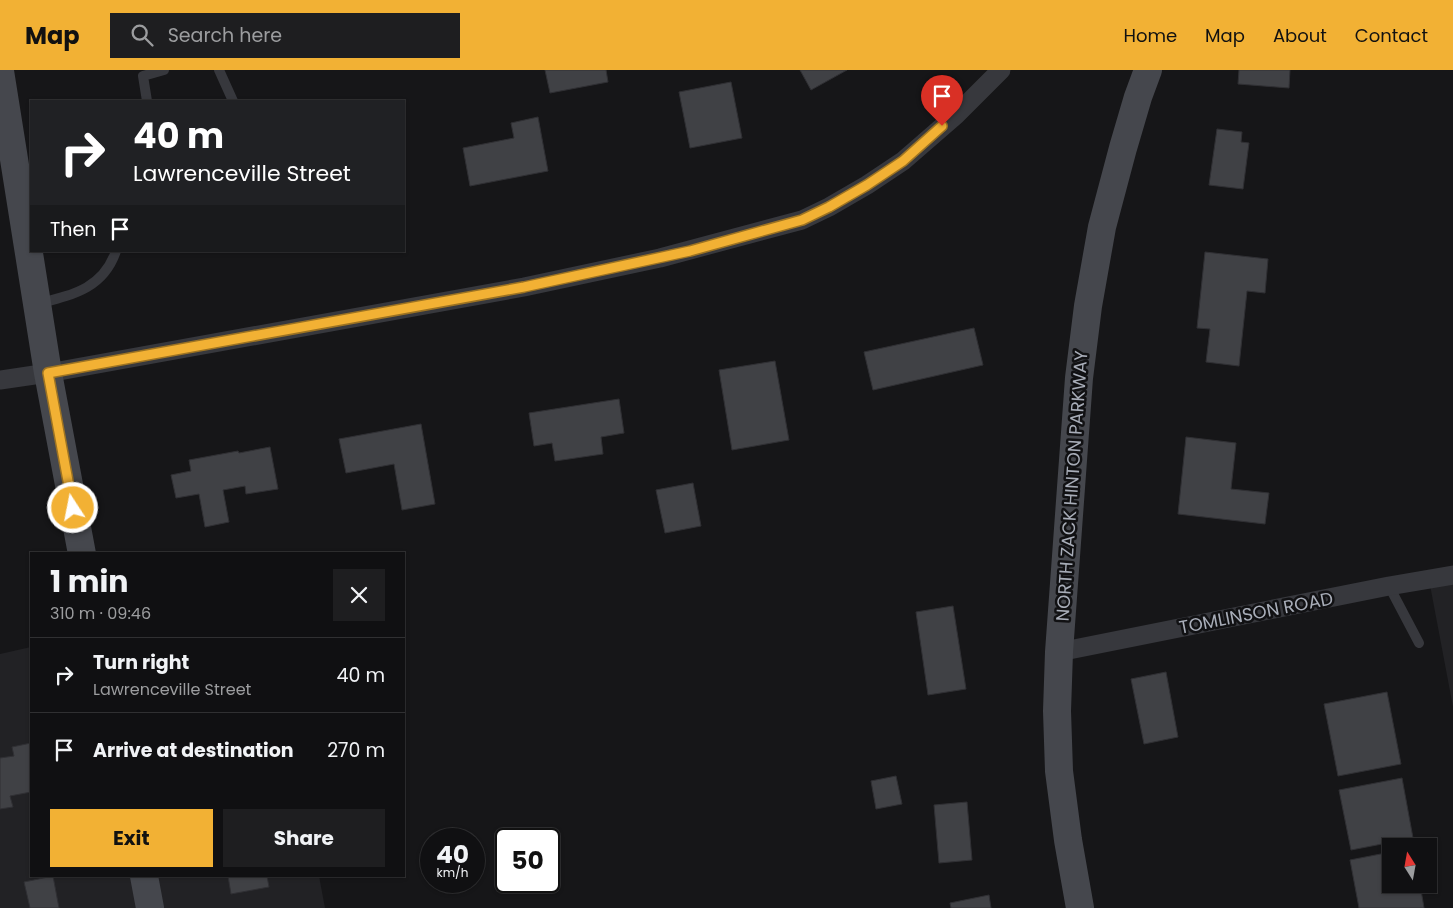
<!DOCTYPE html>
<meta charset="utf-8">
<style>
:root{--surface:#101012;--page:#1e1e20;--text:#f1f3f6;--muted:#9c9d9f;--line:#303032;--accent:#f2b134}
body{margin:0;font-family:Poppins,sans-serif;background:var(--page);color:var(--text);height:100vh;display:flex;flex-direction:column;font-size:19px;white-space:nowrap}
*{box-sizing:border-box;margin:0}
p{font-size:16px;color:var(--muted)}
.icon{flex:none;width:28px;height:28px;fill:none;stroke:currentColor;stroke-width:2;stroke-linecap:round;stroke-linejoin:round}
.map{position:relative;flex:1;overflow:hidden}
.sheet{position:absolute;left:30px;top:482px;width:375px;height:325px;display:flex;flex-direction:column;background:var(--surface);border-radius:0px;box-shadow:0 1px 4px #0004,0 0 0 1px var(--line)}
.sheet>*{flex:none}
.guide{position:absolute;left:30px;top:30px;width:375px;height:152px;border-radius:0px;box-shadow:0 1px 4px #0004,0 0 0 1px var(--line);background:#202124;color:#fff;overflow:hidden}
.needle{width:32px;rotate:349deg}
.fabs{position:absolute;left:1382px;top:768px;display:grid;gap:10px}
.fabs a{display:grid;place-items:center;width:55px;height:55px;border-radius:0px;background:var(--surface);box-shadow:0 1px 4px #0004,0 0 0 1px var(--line);font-size:25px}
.speed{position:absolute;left:420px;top:758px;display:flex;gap:10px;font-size:25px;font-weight:700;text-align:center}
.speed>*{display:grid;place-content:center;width:65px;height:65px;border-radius:50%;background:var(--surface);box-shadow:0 1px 4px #0004,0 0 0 1px var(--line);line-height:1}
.speed small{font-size:12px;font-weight:400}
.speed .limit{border:2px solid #111;border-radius:8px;background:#fff;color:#111}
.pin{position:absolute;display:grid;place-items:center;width:42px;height:42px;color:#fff;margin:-51px -21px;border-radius:50% 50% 50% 0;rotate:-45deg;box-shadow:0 0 5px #0007}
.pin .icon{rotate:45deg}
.me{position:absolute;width:55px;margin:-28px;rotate:349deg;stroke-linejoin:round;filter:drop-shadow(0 0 4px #0008)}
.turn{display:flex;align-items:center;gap:18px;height:105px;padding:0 20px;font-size:22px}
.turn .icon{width:65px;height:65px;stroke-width:2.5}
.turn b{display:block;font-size:35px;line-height:42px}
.then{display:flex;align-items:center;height:48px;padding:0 20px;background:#0003;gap:10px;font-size:19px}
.round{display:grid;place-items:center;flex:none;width:52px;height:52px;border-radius:0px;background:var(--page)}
.headline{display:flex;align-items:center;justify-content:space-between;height:85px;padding:0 20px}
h1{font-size:30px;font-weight:700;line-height:38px}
.button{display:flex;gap:10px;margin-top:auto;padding:10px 20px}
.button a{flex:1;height:58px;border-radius:0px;background:var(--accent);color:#111;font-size:20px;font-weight:700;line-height:58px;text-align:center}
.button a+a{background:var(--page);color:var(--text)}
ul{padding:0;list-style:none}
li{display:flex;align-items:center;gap:15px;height:75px;padding:0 20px;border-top:1px solid var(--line)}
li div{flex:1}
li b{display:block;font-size:19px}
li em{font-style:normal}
header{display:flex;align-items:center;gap:30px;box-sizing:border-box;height:70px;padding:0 25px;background:var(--accent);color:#111}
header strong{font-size:24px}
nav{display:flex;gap:28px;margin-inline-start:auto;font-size:18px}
.search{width:350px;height:45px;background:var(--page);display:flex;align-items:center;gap:12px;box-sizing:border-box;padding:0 18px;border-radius:0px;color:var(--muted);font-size:19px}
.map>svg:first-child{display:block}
</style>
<header>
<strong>Map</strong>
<div class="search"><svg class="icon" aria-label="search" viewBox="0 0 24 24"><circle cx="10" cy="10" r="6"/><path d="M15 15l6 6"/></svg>Search here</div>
<nav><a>Home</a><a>Map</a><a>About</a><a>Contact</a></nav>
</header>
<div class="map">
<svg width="1453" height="838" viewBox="0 0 1453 838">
<rect width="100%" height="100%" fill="#161618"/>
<path fill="#222225" d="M 1453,511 L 1453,637 L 1430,515 Z
M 31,577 L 31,806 L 319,806 L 325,838 L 0,838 L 0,584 Z"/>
<path fill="#404145" stroke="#303034" d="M 545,0 L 606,0 L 608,12 L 550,23 Z
M 800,0 L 847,0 L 811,20 Z
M 1239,0 L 1290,0 L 1289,18 L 1238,14 Z
M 731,12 L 742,68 L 690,78 L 679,22 Z
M 538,47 L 548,101 L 470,116 L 463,78 L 514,68 L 511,53 Z
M 1217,59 L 1242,62 L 1241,72 L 1249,73 L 1243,119 L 1209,115 Z
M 1205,182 L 1268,189 L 1265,223 L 1247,221 L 1239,296 L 1206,292 L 1210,259 L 1197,258 Z
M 974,258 L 983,295 L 873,320 L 864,282 Z
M 775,291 L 789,370 L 732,380 L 719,300 Z
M 619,329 L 624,363 L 601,367 L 603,384 L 555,391 L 552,373 L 534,376 L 529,343 Z
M 421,354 L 435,434 L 402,440 L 394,394 L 346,403 L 339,369 Z
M 1186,367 L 1236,373 L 1231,419 L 1269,423 L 1265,454 L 1178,444 Z
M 270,377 L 278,419 L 246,424 L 245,416 L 223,420 L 229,452 L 205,457 L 199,424 L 176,428 L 171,405 L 191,401 L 189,390 L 238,381 L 239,383 Z
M 693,413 L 701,456 L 665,463 L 656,420 Z
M 953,536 L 966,619 L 928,625 L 916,542 Z
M 1166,602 L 1178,667 L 1144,674 L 1131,609 Z
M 1387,622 L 1401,694 L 1338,706 L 1324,634 Z
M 31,673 L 31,722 L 10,726 L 13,737 L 0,739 L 0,688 L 14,686 L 12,677 Z
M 896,706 L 902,734 L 876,739 L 871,711 Z
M 1402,708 L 1413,768 L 1351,780 L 1339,720 Z
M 967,732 L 972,790 L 939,793 L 934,735 Z
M 1391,782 L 1391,814 L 1420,814 L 1424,838 L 1359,838 L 1350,790 Z
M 53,806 L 59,838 L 30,838 L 24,812 Z
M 228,806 L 267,806 L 269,817 L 231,824 Z
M 989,825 L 991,838 L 951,838 L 950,833 Z"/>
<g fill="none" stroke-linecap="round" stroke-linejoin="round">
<path stroke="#37383d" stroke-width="10" d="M 219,0 L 233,31
M 147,31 L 143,6 L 164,0
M 37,234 C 72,225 103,219 116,181
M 1389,516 L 1419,573"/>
<path stroke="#37383d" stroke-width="19" d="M 0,310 L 48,303 L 524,217 L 660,188 L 802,150 L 829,137 L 867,115 L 903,91 L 956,45 L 1001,0
M 1059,582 L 1389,516 L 1453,505"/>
<path stroke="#45474d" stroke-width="28" d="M 0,1 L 48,303 L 82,484
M 144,806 L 150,838
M 1080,838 L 1068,770 L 1059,701 L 1057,641 L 1059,582 L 1079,308 L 1088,236 L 1102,157 L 1123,78 L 1138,27 L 1148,0"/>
</g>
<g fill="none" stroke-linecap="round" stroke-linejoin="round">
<defs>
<path id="route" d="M 73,438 L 48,303 L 524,217 L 690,181 L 802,150 L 829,137 L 867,115 L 903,91 L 942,56"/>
</defs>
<use href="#route" stroke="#9d7322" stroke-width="12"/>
<use href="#route" stroke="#f2b134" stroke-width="9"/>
</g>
<g text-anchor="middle" stroke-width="5" stroke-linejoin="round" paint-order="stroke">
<g font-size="18" fill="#a8adb8" stroke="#111113">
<text transform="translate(1072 416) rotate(-86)" y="6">NORTH ZACK HINTON PARKWAY</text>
<text transform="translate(1256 543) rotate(-11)" y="6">TOMLINSON ROAD</text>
</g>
</g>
</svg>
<div class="fabs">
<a><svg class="needle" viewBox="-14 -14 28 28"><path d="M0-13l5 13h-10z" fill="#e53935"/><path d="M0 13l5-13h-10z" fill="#9c9d9f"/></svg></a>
</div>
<div class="speed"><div>40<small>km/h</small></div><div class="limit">50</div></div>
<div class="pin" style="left:942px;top:56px;background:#d93025"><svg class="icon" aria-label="arrive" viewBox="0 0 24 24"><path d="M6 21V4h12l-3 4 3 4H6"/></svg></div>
<svg class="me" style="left:73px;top:438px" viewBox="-20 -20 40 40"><circle r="17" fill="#f2b134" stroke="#fff" stroke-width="3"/><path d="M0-11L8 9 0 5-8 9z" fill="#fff"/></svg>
<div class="guide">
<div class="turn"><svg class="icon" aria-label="right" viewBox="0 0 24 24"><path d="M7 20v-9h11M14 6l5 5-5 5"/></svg><div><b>40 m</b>Lawrenceville Street</div></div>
<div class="then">Then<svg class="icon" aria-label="arrive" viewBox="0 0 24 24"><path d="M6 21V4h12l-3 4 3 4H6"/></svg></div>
</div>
<section class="sheet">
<div class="headline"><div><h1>1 min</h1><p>310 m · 09:46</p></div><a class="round"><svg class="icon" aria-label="close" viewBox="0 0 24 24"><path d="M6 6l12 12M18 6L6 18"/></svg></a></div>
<ul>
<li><svg class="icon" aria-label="right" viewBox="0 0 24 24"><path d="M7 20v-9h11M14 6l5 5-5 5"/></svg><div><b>Turn right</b><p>Lawrenceville Street</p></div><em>40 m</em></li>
<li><svg class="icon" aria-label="arrive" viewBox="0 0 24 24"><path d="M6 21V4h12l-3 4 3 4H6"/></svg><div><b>Arrive at destination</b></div><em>270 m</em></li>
</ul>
<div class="button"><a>Exit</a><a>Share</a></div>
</section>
</div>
